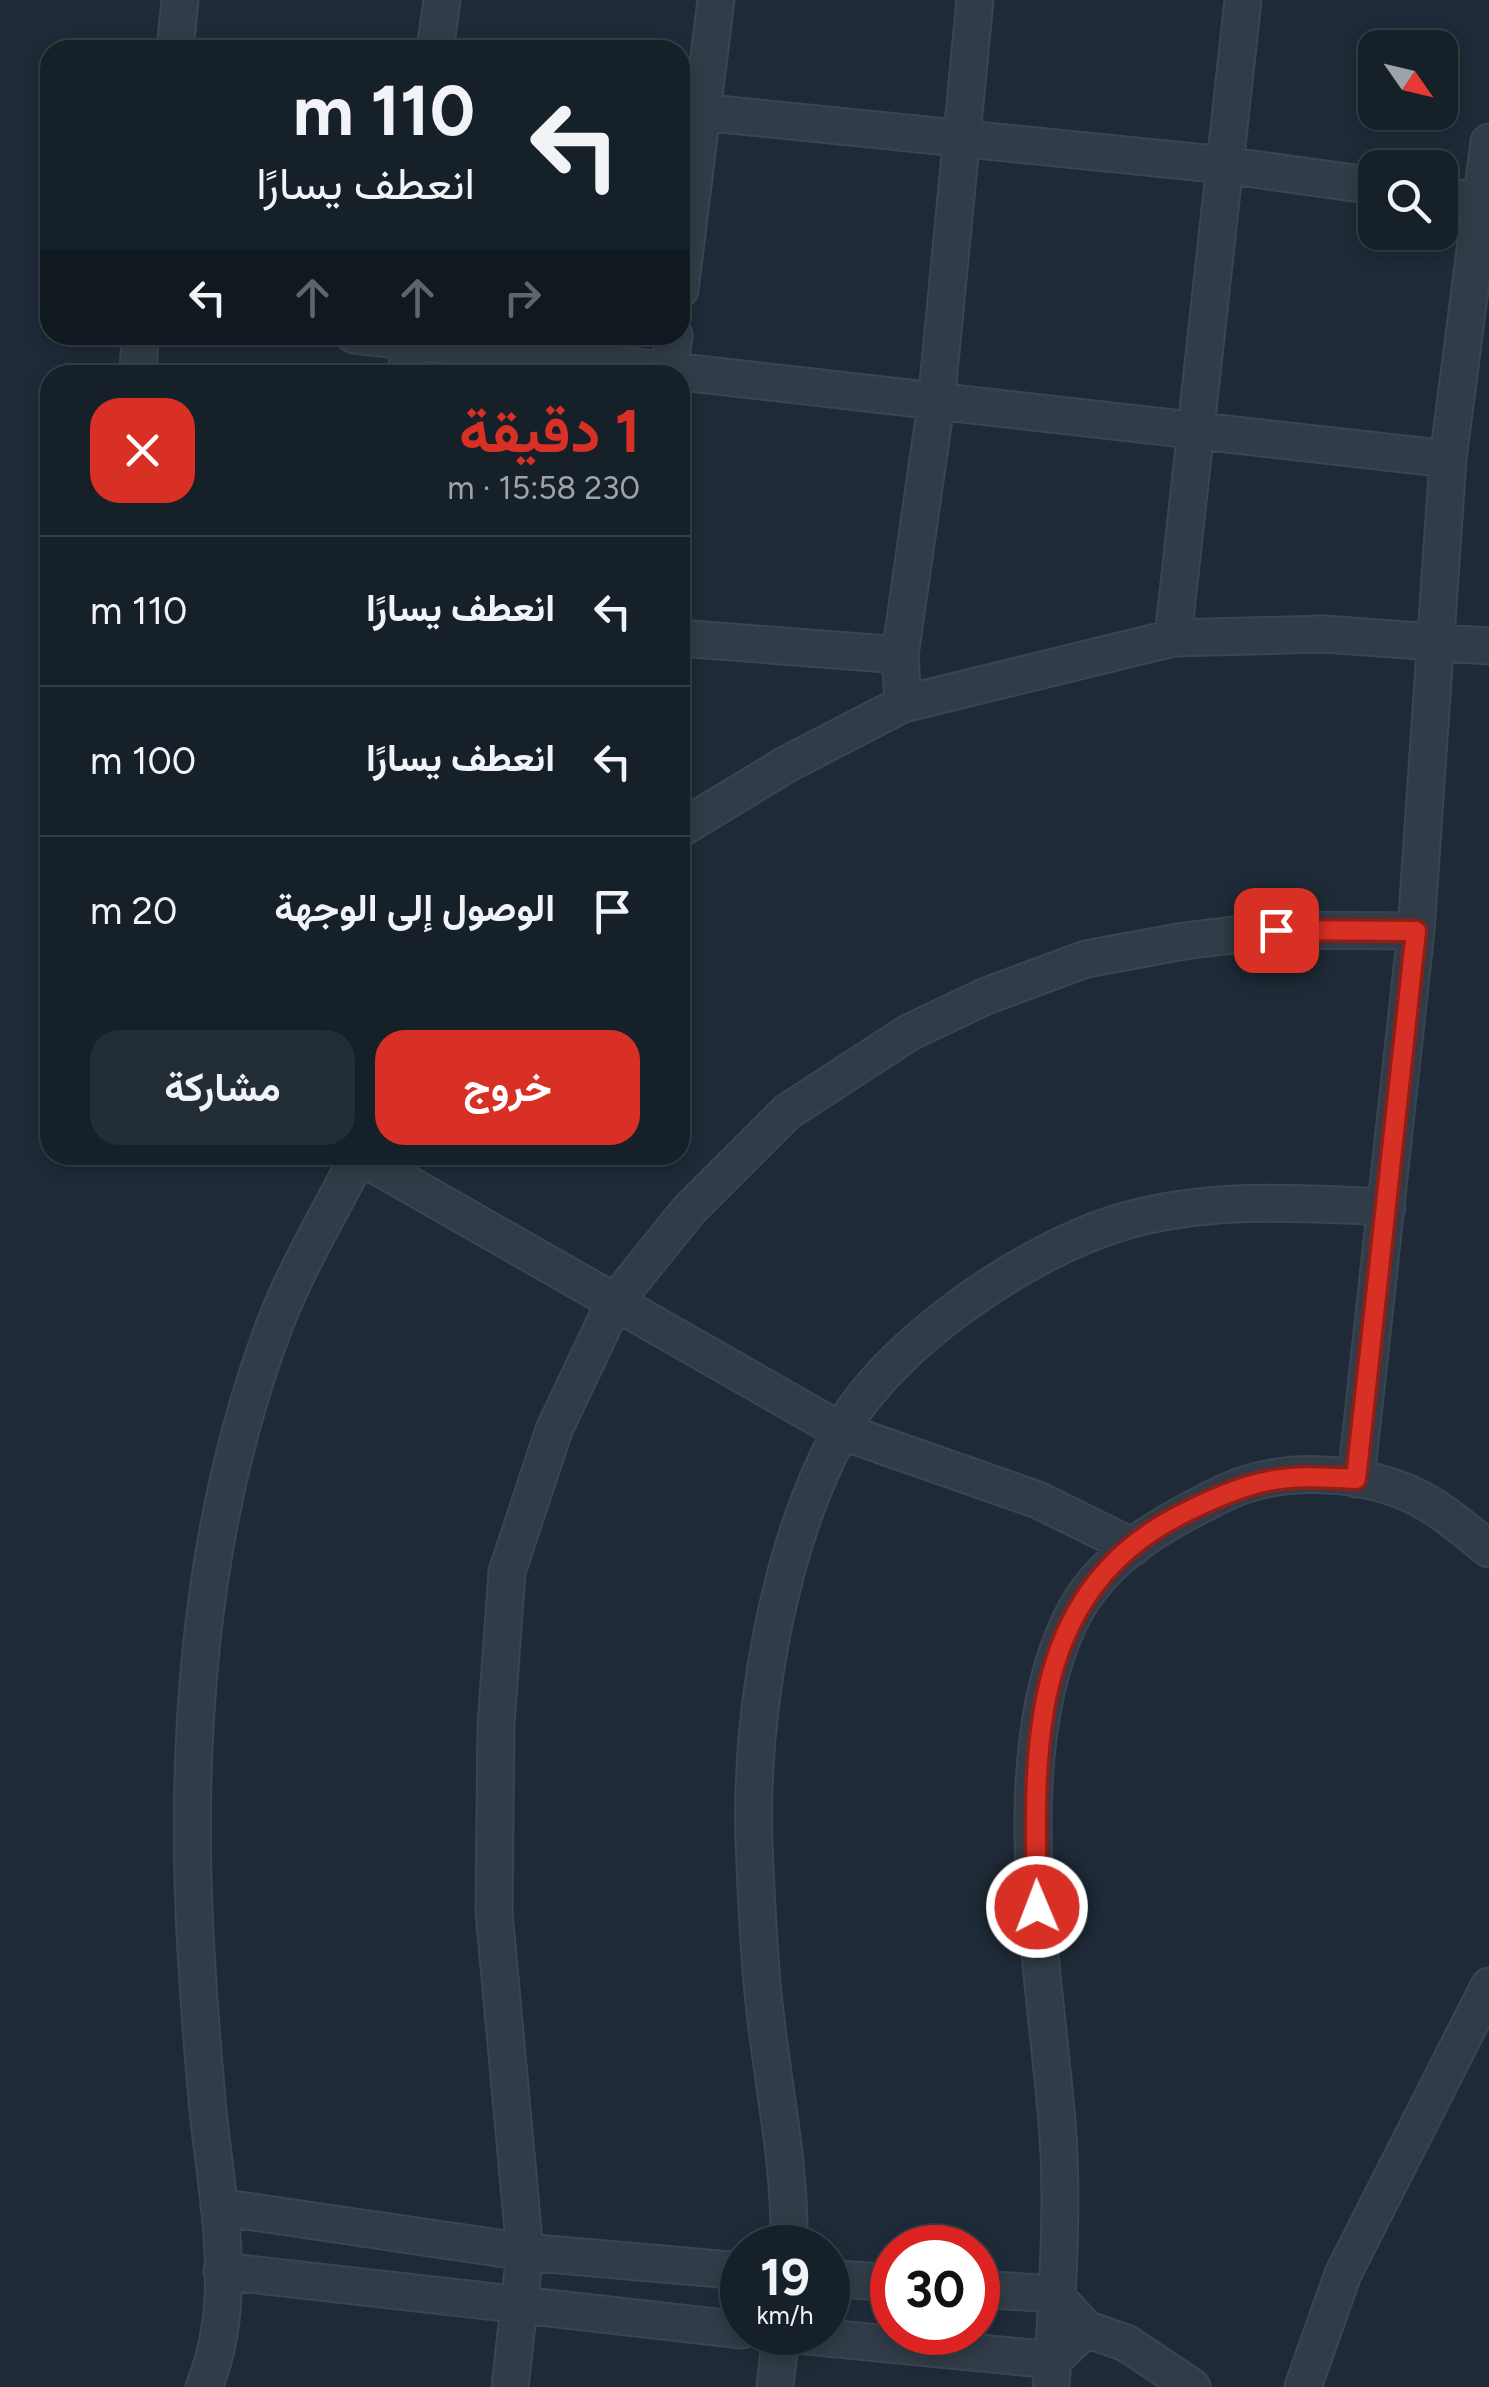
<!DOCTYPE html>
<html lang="ar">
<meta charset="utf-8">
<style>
:root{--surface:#162029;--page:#232d35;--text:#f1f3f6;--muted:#9ea3a8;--line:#353e46;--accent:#d93025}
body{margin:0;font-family:Figtree,Vazirmatn,sans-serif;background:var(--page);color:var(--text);direction:rtl;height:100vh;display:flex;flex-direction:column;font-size:38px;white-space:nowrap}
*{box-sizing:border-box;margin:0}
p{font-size:32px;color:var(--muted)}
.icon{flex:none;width:55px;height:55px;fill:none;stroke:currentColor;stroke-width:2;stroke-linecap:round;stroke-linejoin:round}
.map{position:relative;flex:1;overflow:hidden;direction:ltr}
.panel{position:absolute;left:40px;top:365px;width:650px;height:800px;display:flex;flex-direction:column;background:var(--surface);border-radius:30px;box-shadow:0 5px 15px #0003,0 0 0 2px var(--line);direction:rtl}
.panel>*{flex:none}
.guide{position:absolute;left:40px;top:40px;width:650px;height:305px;border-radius:30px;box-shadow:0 5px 15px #0003,0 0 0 2px var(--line);direction:rtl;background:#162029;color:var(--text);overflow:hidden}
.needle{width:65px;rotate:124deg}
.buttons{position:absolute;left:1358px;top:30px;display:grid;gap:20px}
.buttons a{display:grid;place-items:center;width:100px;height:100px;border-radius:20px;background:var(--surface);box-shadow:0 5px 15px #0003,0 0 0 2px var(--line);font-size:50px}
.speed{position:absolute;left:720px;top:2225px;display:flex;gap:20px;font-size:50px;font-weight:700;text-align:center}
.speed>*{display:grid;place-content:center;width:130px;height:130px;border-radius:50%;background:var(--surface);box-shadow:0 5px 15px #0003,0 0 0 2px var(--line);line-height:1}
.speed small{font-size:25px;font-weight:400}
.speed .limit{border:15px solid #d22;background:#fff;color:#111}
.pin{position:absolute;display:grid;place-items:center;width:85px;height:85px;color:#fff;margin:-42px;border-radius:20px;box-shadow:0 5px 15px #0006}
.me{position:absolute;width:110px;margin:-55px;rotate:359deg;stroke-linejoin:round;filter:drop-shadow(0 0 8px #0008)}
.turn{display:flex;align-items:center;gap:35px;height:210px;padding:0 50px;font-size:45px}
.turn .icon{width:130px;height:130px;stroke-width:2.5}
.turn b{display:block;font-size:70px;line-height:85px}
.lanes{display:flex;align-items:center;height:95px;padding:0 50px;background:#0003;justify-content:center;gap:50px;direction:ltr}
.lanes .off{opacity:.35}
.round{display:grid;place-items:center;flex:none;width:105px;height:105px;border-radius:30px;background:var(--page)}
.overview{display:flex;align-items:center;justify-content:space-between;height:170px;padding:0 50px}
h1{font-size:60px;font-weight:700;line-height:75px;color:var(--accent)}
.action{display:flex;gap:20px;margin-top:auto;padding:20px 50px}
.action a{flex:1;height:115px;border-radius:30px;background:var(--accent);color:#fff;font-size:40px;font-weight:700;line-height:115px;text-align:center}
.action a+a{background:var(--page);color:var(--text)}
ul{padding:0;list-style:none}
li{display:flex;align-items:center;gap:30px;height:150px;padding:0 50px;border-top:2px solid var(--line)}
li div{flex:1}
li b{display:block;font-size:38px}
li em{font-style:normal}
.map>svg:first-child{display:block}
</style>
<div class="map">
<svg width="1489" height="2387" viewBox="0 0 1489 2387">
<rect width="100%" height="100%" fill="#1e2a37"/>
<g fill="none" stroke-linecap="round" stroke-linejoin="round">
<defs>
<path id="street" d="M 175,50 L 180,0
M 435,50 L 442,0
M 680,110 L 1225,165 L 1375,186
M 1440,195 L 1481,201
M 680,290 L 716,0
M 354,335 L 1448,459
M 138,375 L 140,335
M 406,375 L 411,335
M 669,375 L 674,335
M 680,638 L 900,655
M 1173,638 L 1243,0
M 903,704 L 900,655 L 936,404 L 975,0
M 680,829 L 787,764 L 903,704 L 1173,638 L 1324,634 L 1489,646
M 359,1156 L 841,1431 L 1038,1500 L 1133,1547
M 1356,1479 L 1416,931 L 1448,459 L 1489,142
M 219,2207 L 525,2252 L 742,2271
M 789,2248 C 791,2162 771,2078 763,1993 C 758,1943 756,1892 754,1842 C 750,1713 778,1547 840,1433 C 887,1345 1024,1252 1118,1223 C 1206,1196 1297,1203 1387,1207
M 222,2271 L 742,2330
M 828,2278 L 892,2283
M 978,2289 L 1054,2294 L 1086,2329 L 1126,2343 L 1192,2387
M 766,2332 L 1053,2360 L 1086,2329
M 204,2387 C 240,2301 217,2200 208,2110 C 203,2057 199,2004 196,1951 C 184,1743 199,1529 272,1332 C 294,1271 330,1213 359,1155
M 510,2387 L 525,2252 L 494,1912 L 496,1725 L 507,1572 L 554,1430 L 614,1303 L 689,1210 L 787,1112 L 910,1032 L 986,996 L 1086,959 L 1184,941 L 1276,930 L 1416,931
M 775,2387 L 781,2332
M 1051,2387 C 1057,2306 1064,2203 1057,2122 C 1045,1971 1003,1762 1070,1621 C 1101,1556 1163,1523 1224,1493 C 1278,1467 1353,1470 1408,1493 C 1438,1506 1464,1529 1489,1549
M 1303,2387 L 1343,2274 L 1489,1986"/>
</defs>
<use href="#street" stroke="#3b4551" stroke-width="39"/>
<use href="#street" stroke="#313c48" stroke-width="35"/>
</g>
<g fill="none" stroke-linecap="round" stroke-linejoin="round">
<defs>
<path id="route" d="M 1037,1907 C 1034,1752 1025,1589 1188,1511 C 1256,1478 1281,1474 1356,1479 L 1416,931 L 1276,930"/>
</defs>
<use href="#route" stroke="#8d1f18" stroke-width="25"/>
<use href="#route" stroke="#d93025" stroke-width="18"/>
</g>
</svg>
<div class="buttons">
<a><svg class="needle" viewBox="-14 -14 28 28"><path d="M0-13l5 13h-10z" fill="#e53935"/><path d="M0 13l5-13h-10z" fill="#9ea3a8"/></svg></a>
<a><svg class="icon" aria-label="search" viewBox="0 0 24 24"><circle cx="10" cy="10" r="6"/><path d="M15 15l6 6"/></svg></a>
</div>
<div class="speed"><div>19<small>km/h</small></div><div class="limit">30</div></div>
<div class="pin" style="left:1276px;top:930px;background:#d93025"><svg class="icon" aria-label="arrive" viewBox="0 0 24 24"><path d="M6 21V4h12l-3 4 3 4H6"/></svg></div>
<svg class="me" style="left:1037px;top:1907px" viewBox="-20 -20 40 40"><circle r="17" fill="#d93025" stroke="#fff" stroke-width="3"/><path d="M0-11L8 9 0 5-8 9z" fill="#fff"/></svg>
<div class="guide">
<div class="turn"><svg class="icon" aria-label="left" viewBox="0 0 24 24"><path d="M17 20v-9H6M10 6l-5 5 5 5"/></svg><div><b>110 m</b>انعطف يسارًا</div></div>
<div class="lanes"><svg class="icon" aria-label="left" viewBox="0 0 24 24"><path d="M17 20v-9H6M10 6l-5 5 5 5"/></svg><svg class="icon off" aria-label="ahead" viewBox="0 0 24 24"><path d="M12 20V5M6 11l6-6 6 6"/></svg><svg class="icon off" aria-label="ahead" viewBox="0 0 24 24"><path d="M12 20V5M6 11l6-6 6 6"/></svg><svg class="icon off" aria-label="right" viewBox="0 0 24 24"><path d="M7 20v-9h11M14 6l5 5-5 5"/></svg></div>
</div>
<section class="panel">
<div class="overview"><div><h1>1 دقيقة</h1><p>230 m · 15:58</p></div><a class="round" style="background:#d93025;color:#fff"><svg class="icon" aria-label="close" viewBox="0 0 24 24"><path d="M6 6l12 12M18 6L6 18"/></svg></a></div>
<ul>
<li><svg class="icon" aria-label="left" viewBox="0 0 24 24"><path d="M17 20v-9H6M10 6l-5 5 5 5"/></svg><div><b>انعطف يسارًا</b></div><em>110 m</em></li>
<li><svg class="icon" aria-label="left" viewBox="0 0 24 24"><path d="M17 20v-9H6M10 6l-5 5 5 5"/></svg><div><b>انعطف يسارًا</b></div><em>100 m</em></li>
<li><svg class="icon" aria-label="arrive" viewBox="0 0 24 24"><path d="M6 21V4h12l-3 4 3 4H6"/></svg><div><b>الوصول إلى الوجهة</b></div><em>20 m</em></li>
</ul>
<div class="action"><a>خروج</a><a>مشاركة</a></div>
</section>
</div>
